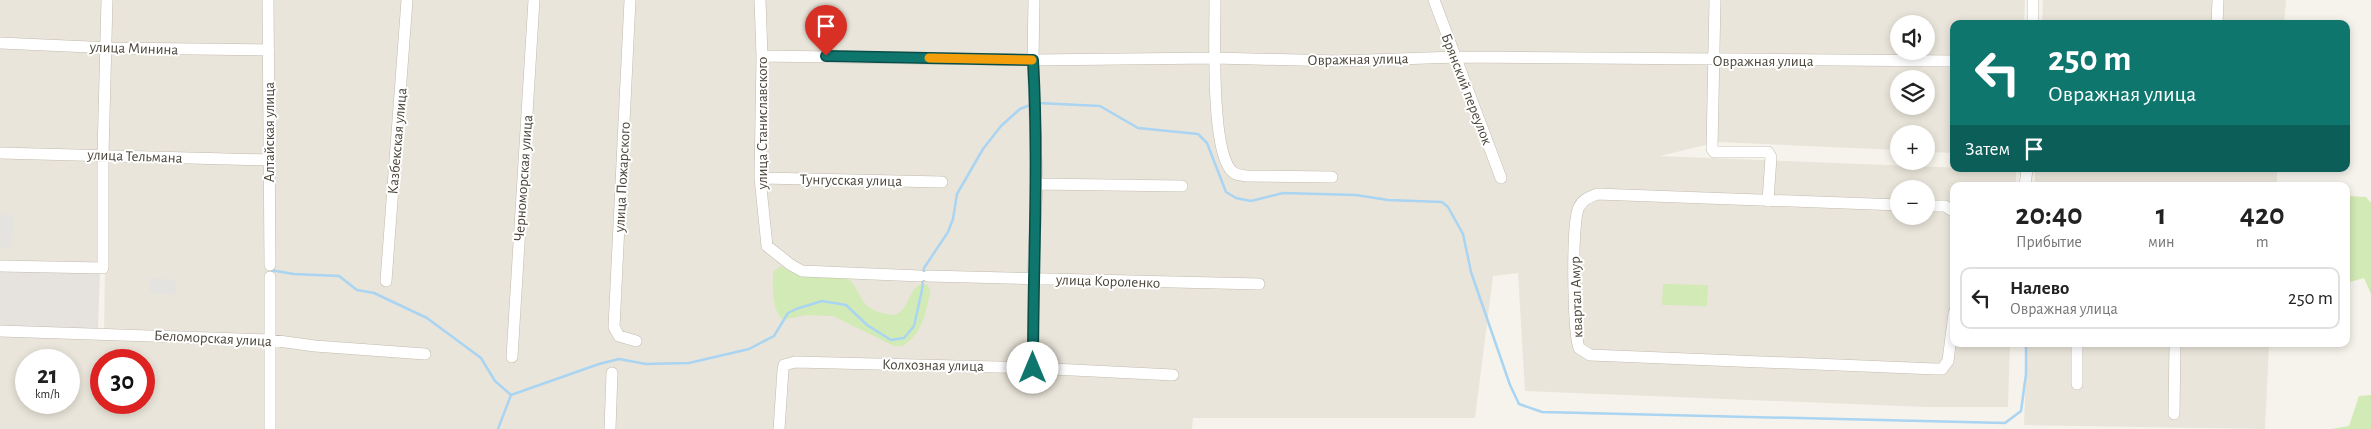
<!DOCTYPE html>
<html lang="ru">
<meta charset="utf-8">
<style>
:root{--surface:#fff;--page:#f2f2f2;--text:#222;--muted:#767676;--line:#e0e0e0}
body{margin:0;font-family:"Alegreya Sans",sans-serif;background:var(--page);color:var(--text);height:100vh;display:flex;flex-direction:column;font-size:19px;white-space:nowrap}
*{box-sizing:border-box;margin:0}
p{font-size:16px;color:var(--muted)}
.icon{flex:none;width:28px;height:28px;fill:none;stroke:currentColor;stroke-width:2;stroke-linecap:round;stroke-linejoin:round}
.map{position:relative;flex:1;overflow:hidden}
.details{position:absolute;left:1950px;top:182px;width:400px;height:165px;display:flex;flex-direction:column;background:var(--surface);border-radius:10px;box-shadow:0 2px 8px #0003}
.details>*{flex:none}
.banner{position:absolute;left:1950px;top:20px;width:400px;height:152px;border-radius:10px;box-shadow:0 2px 8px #0003;background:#0f766e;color:#fff;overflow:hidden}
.fabs{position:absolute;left:1890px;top:15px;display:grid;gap:10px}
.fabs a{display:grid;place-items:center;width:45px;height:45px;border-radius:50%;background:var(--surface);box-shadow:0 2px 8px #0003;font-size:25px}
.speed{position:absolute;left:15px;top:349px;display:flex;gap:10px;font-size:25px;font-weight:700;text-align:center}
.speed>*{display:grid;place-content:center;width:65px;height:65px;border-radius:50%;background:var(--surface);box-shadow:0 2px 8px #0003;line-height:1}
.speed small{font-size:12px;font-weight:400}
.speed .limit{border:8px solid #d22;background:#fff;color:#111}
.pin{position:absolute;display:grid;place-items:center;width:42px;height:42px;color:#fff;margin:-51px -21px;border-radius:50% 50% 50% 0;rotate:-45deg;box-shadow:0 0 5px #0007}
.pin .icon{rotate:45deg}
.me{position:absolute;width:55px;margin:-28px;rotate:0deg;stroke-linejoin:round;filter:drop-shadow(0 0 4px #0008)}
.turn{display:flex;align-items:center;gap:18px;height:105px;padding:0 15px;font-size:22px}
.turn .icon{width:65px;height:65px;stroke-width:2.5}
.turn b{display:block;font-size:35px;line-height:42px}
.then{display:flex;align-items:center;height:48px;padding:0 15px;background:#0003;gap:10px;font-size:19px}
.eta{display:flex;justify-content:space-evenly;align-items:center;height:85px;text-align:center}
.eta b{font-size:30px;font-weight:600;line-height:35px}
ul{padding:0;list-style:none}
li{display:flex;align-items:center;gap:15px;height:62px;margin:0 10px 8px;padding:0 5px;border:2px solid var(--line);border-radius:10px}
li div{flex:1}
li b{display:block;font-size:19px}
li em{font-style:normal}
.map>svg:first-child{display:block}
</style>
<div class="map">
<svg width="2371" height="429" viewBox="0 0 2371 429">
<rect width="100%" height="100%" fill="#f6f3ec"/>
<path fill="#eae5da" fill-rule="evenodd" d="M 0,0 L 2025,0 L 2024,24 L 1954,24 L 1954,153 L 1926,152 L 1926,134 L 1899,134 L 1899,150 L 1718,142 L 1660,156 L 2016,170 L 2016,186 L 1954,186 L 1954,344 L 2010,344 L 2008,407 L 1926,407 L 1525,391 L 1518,273 L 1493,276 L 1475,418 L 1193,418 L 1192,429 L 0,429 L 0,334 L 104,337 L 105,264 L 0,262 ZM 1899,24 L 1926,24 L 1926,51 L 1899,51 ZM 1899,79 L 1926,79 L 1926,106 L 1899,106 ZM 1899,189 L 1926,189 L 1926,216 L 1899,216 ZM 26,360 L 69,360 L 69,402 L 26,402 ZM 101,360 L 144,360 L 144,402 L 101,402 Z
M 2043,0 L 2286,0 L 2284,24 L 2042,24 Z
M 2035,169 L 2277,169 L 2277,186 L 2035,186 Z
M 2027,344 L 2269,344 L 2265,429 L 2024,425 Z"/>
<path fill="#e6e2dd" d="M 0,270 L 100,272 L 98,329 L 0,327 Z"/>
<path fill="#d2eab5" d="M 2346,196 L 2366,197 L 2371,203 L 2371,294 L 2364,278 L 2346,283 Z
M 780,266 L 791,271 L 844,276 C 857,282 857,298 869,307 C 875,312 886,314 893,315 C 912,312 905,285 926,284 L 930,289 L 930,293 C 925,315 923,334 902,346 L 894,346 L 833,316 L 806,315 L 783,320 C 771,309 773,287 773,272 Z
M 1663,284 L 1708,285 L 1707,306 L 1662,305 Z
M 2371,395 L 2371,429 L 2331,429 L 2349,426 L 2359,396 Z"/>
<path fill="#e5e3e0" d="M 0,215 L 14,215 L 12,248 L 0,247 Z
M 0,270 L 9,270 L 7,325 L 0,325 Z
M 149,278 L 176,280 L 176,295 L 149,293 Z"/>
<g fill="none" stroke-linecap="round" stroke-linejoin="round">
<path stroke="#a9d4f2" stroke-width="2.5" d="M 1038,103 L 1100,106 L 1138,128 L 1198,134 L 1207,143 L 1226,192 L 1236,198 L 1251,201 L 1283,193 L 1356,195 L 1388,200 L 1442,202 L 1448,207 L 1463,234 L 1471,272 L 1510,385 L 1519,404 L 1542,412 L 2005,423 L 2021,411 L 2026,374 L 2026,344
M 270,270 L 294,274 L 339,276 L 357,290 L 374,293 L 427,318 L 481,358 L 495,381 L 511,395
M 498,429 L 511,395 L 599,364 L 619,359 L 646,364 L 689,363 L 749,349 L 774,336 L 788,313 L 796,309 L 822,301 L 846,305 L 867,325 L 891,340 L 904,338 L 914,326 L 922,290 L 924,268 L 948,232 L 953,219 L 957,194 L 983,149 L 1001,126 L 1020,109 L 1030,105"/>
<defs>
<path id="minor" d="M 268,0 L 270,265
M 630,0 L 614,327 L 619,336 L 636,341
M 760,0 L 762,56 L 760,178 L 767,246 L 791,265 L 802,271 L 920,276
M 1215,0 C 1215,35 1211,144 1230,169 C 1234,175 1240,175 1247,176 L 1332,177
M 1434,0 L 1501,178
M 1715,0 L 1712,149 L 1714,152 L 1768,152 L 1771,157 L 1768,201
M 2033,24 L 2033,0
M 2217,24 L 2218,0
M 0,43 L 112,48 L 269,50
M 762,56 L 1033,60 L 1215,58 L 1338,61 L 1457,57 L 1954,61
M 0,153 L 269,160
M 760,178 L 942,182
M 1037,184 L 1182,186
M 2025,186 L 2027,169
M 1899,205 L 1597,194 C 1590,197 1583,199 1579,207 C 1571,222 1573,330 1579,348 L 1590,355 L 1936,369 L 1942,369 L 1948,361 L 1954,313
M 1926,206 L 1945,206 L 1954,212
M 0,266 L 103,268 L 103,155 L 107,0
M 928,276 L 1259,284
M 386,281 L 407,0
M 0,331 L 271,340 L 315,346 L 425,354
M 512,357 L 534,0
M 1033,368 L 1033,279 L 1037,184 L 1033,60 L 1034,0
M 2077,384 L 2077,344
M 2174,414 L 2175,344
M 270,429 L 270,277
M 610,429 L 612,373
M 779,429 L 783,370 L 784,365 L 795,362 L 1033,368 L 1173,375"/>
</defs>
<use href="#minor" stroke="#c2bbae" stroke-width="12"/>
<use href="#minor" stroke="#fff" stroke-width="11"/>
</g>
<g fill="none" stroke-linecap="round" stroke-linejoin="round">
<defs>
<path id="route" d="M 826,56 L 1033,60 C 1039,164 1033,264 1033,368"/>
</defs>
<use href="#route" stroke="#0a4d48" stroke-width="12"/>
<use href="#route" stroke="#0f766e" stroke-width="9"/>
<path stroke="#f59e0b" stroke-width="9" d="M 929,58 L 1032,60"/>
</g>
<g text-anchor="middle" stroke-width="4" stroke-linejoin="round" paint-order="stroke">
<g font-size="15" fill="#4b4439" stroke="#fff">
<text transform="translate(134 48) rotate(2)" y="5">улица Минина</text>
<text transform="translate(1358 59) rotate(-1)" y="5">Овражная улица</text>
<text x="1763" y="66">Овражная улица</text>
<text transform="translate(1467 89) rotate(69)" y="5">Брянский переулок</text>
<text transform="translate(762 123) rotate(-90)" y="5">улица Станиславского</text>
<text transform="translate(269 132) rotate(-90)" y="5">Алтайская улица</text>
<text transform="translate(397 141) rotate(-85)" y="5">Казбекская улица</text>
<text transform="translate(135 156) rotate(2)" y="5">улица Тельмана</text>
<text transform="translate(622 177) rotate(-87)" y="5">улица Пожарского</text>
<text transform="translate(523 178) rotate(-86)" y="5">Черноморская улица</text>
<text transform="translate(851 180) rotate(1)" y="5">Тунгусская улица</text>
<text transform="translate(1108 281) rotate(2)" y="5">улица Короленко</text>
<text transform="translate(1576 297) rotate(-92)" y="5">квартал Амур</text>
<text transform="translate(213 338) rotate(3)" y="5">Беломорская улица</text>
<text transform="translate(933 365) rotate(1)" y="5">Колхозная улица</text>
</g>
</g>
</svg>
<div class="fabs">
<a><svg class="icon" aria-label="sound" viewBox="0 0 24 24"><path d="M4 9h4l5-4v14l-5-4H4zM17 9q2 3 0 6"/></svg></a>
<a><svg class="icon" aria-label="layers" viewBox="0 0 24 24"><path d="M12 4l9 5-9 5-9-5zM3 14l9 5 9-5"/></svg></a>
<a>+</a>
<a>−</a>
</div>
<div class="speed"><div>21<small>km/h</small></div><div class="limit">30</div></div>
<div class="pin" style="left:826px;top:56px;background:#d93025"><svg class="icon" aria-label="arrive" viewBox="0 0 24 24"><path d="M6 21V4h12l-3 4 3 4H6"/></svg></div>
<svg class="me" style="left:1033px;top:368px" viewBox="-20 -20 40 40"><circle r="19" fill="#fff"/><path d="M0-13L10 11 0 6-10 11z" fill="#0f766e"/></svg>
<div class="banner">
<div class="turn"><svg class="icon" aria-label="left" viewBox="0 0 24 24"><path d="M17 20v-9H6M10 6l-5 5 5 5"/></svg><div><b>250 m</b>Овражная улица</div></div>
<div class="then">Затем<svg class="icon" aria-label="arrive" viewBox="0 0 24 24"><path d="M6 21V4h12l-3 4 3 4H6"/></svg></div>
</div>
<section class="details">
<div class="eta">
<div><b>20:40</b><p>Прибытие</p></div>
<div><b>1</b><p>мин</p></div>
<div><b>420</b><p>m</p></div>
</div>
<ul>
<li><svg class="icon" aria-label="left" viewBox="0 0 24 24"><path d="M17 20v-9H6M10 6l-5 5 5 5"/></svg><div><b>Налево</b><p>Овражная улица</p></div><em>250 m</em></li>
</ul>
</section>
</div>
